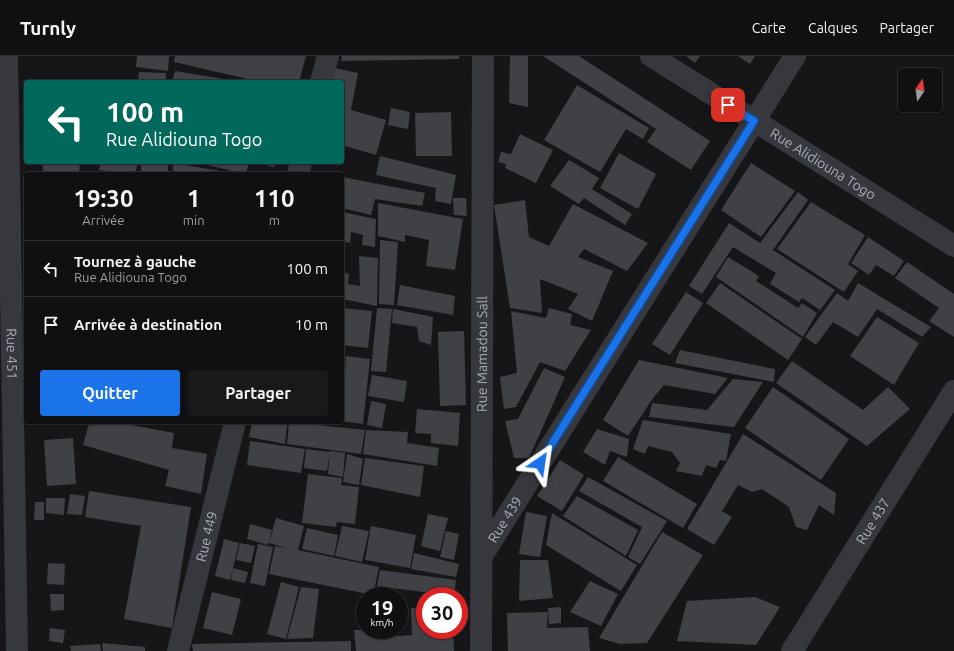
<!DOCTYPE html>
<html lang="fr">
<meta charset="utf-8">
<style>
:root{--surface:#101012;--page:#19191b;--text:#f1f3f6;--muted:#9c9d9f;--line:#303032;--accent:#1a73e8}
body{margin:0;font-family:Ubuntu,sans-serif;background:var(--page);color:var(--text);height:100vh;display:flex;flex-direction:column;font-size:15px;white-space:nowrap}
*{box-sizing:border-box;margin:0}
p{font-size:13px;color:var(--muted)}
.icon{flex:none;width:22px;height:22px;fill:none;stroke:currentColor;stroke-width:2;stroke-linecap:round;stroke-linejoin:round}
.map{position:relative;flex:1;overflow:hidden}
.panel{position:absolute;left:24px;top:116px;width:320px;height:252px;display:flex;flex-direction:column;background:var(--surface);border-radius:4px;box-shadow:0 1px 3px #0004,0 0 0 1px var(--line)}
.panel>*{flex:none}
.top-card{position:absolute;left:24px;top:24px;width:320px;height:84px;border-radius:4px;box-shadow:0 1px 3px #0004,0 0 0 1px var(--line);background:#00695c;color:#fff;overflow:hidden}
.needle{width:26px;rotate:13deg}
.buttons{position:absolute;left:898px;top:12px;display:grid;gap:8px}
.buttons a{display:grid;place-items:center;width:44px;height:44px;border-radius:4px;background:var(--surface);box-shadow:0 1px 3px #0004,0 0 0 1px var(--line);font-size:20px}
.speed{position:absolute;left:356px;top:531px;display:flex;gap:8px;font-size:20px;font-weight:700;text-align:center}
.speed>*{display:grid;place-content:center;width:52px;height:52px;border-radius:50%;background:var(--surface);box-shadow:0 1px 3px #0004,0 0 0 1px var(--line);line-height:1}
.speed small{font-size:10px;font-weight:400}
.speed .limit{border:6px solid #d22;background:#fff;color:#111}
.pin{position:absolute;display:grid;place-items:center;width:34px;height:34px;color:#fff;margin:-17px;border-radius:8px;box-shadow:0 2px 6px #0006}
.me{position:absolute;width:44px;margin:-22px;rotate:32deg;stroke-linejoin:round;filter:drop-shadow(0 0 3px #0008)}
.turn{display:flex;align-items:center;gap:14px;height:84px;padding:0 16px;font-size:18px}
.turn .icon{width:52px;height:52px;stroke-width:2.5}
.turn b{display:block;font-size:28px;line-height:34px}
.eta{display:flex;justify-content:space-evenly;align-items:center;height:68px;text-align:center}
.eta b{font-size:24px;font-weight:600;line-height:28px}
.primary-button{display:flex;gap:8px;margin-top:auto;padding:8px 16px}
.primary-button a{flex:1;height:46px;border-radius:4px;background:var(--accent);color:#fff;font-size:16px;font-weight:600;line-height:46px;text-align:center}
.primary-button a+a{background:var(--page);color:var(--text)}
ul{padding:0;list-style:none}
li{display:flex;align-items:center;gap:12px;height:56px;padding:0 16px;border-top:1px solid var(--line)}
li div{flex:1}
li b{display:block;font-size:15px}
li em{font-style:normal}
header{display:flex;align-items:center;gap:24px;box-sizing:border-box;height:56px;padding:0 20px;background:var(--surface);border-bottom:1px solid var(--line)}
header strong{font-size:19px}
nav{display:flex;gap:22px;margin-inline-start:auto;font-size:14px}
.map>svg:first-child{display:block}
</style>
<header>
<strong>Turnly</strong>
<nav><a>Carte</a><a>Calques</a><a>Partager</a></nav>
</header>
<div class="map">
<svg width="954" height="595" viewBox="0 0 954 595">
<rect width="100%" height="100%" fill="#161618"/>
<path fill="#404145" d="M 137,0 L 169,0 L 168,15 L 136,11 Z
M 175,0 L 306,0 L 299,26 L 260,26 L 174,6 Z
M 342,0 L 459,0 L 459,3 L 341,5 Z
M 510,0 L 528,0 L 528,51 L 509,47 Z
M 543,0 L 579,0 L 710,85 L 691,114 L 647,86 L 656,73 Z
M 686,0 L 700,0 L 695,7 Z
M 738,0 L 755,0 L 750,8 Z
M 335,12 L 358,17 L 351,54 L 386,64 L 376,99 L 342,89 L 342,26 L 332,26 Z
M 175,15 L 236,25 L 236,26 L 172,26 Z
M 139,16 L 166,17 L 166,26 L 138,26 Z
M 42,23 L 63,23 L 64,26 L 42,26 Z
M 577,29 L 649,72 L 643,83 L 626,73 L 600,116 L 544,84 Z
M 391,52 L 410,56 L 408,73 L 388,69 Z
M 451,56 L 452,100 L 416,100 L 415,57 Z
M 520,78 L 553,94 L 536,127 L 505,112 L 506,108 L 498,106 L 501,96 L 511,98 Z
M 619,97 L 656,118 L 638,153 L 600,132 Z
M 380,100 L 456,119 L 451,148 L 435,145 L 436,132 L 376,119 Z
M 569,104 L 599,122 L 592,133 L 632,158 L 625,169 L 584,142 L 579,148 L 550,130 Z
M 43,106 L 80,106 L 79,117 L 43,116 Z
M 101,106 L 138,106 L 135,118 L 99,114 Z
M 194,106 L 249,106 L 246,118 Z
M 254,106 L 275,106 L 274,111 Z
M 173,107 L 232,117 L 232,118 L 173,118 Z
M 751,107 L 795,135 L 761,181 L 721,154 Z
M 168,108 L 168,118 L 141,118 L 141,109 Z
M 342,121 L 425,137 L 422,150 L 375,143 L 371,159 L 342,152 Z
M 798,136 L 808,144 L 773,194 L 835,234 L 820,254 L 802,242 L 799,246 L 770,228 L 776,217 L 733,191 L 702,238 L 689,230 L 729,167 L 760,187 Z
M 453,142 L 466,142 L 467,160 L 454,159 Z
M 525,144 L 529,181 L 549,190 L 573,148 L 648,187 L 627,215 L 584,193 L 578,201 L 613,215 L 592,265 L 568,253 L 578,238 L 540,223 L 542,257 L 510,252 L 494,149 Z
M 811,146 L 865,179 L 848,208 L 858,215 L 844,236 L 777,193 Z
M 378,147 L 463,163 L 455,214 L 426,210 L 429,184 L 405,179 L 405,186 L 378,180 Z
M 342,156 L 376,163 L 375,191 L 362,189 L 363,179 L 351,176 L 350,187 L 342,185 Z
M 868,181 L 904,205 L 894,220 L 876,209 L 869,219 L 851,207 Z
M 380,184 L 398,186 L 394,249 L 379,248 Z
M 359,200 L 378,202 L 377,250 L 342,243 L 342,216 L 349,218 L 348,228 L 360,230 Z
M 728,201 L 759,220 L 756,225 L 798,252 L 802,247 L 817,257 L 803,281 L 716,221 Z
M 907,206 L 954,238 L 954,281 L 929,265 L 939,252 L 895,222 Z
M 720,227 L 802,283 L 788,304 L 706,247 Z
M 858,227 L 931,271 L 922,281 L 877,253 L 858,281 L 833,266 L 816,289 L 805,281 L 837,237 L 848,245 Z
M 400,229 L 455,240 L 453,259 L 397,249 Z
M 686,236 L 703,247 L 670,299 L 652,288 Z
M 342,252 L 372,255 L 368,292 L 342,289 Z
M 377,252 L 392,253 L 386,316 L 371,315 Z
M 549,252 L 572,258 L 570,269 L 591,274 L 565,315 L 540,306 L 516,351 L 504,353 L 500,321 L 517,317 L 511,255 L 546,262 Z
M 393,253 L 433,261 L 431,289 L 419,285 L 417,271 L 392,267 Z
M 877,261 L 919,287 L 894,329 L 850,300 Z
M 464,275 L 466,349 L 440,350 L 438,276 Z
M 680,294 L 775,313 L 774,326 L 675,307 Z
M 346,300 L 370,303 L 363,368 L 342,365 Z
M 639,304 L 728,322 L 715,338 L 664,329 L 653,342 L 628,380 L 603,364 Z
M 792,305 L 863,354 L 888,331 L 910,353 L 867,390 L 776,327 Z
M 544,312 L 565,321 L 529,402 L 514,402 L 505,365 L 518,363 Z
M 372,319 L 407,325 L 404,346 L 368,340 Z
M 733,323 L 763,326 L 734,371 L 649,361 L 652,347 L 707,354 Z
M 773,331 L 849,383 L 821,424 L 745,372 Z
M 371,345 L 386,348 L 382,372 L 367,369 Z
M 417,353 L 460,357 L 458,390 L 431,387 L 431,378 L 415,377 Z
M 643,364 L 731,378 L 726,405 L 720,404 L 716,412 L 706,409 L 702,420 L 676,415 L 680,407 L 672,396 L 648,390 L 645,398 L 633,393 Z
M 115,366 L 174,377 L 172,392 L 207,398 L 201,438 L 165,430 L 169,414 L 83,389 L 89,368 Z
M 252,366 L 284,366 L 283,368 L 287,369 L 285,388 L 249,381 Z
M 289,366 L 365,374 L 361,398 L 287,388 Z
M 597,373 L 629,383 L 627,401 L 610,395 L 605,409 L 583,396 Z
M 366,374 L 408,376 L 407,387 L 439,392 L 437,410 L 363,398 Z
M 743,378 L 836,437 L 834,459 L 819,449 L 807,474 L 796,471 L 789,451 L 762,433 L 752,436 L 738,429 L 722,455 L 732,461 L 714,489 L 687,473 Z
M 73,382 L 76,428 L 47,430 L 44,384 Z
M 250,385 L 305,393 L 301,417 L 247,409 Z
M 306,393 L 330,396 L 327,415 L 304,412 Z
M 330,395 L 345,397 L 343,421 L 328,418 Z
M 347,398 L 363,403 L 359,429 L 343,426 Z
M 618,401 L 697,448 L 683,472 L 603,425 Z
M 365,402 L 424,410 L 420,441 L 361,429 Z
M 560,404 L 584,419 L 562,455 L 537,440 Z
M 308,418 L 342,422 L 341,429 L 359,431 L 355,468 L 337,466 L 336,471 L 302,467 Z
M 588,421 L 667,465 L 640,508 L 628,501 L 642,471 L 579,435 Z
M 89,435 L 191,451 L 172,572 L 124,563 L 141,470 L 85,461 Z
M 70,438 L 85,440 L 82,459 L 67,458 Z
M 577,440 L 638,474 L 626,500 L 563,460 Z
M 46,442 L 65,442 L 64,459 L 46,457 Z
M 35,446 L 44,446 L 44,464 L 34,464 Z
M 526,456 L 547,460 L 540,501 L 519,498 Z
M 552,457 L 637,509 L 621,535 L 546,489 Z
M 428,458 L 448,462 L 440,495 L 421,490 Z
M 276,462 L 304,470 L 298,494 L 379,511 L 373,539 L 269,518 L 275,490 L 290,493 L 269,487 Z
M 250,468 L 272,474 L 268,489 L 247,483 Z
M 342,470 L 369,475 L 362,506 L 335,500 Z
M 371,470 L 416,479 L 410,512 L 365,504 Z
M 307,472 L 338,479 L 334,500 L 302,493 Z
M 446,475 L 459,478 L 454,504 L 440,501 Z
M 662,476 L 703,499 L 647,587 L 620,588 L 599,582 Z
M 224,483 L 239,487 L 230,524 L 215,520 Z
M 240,487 L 255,490 L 251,507 L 236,504 Z
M 258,488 L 273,491 L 265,530 L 250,527 Z
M 414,497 L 459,508 L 456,521 L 411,513 Z
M 520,504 L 548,504 L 553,542 L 519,545 Z
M 48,507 L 65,508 L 64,529 L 47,528 Z
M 233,512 L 248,516 L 245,527 L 231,524 Z
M 380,514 L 456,524 L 454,540 L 377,530 Z
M 590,525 L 618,538 L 601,570 L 570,556 Z
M 281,526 L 299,531 L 286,583 L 267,578 Z
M 301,531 L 319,533 L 313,582 L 287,583 Z
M 212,536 L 241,543 L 232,579 L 203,572 Z
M 50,538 L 64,538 L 64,554 L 51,555 Z
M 755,541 L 780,551 L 756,589 L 677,585 L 687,545 Z
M 425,551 L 425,574 L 453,574 L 454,595 L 356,595 L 354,574 L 384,574 L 384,581 L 412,579 L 411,552 Z
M 561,551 L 561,567 L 549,568 L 548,552 Z
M 548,556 L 547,572 L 588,571 L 590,595 L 508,595 L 507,557 Z
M 50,572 L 65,574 L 63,587 L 49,585 Z
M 351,585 L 351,595 L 193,595 L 192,588 Z
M 102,587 L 145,591 L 145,595 L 103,595 Z
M 100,588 L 101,595 L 71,595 L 70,590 Z"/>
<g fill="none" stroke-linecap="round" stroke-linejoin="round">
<g stroke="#37383d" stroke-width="22">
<path id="s1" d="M 7,0 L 17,595"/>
<path id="s2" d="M 651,0 L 954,190"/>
<path d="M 321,26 L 328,0"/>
<path d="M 298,118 L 301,106"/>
<path id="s3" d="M 482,500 L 795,0"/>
<path id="s4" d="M 178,595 L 235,366"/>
<path id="s5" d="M 481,595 L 483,0"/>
<path id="s6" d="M 792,595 L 954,335"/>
</g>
</g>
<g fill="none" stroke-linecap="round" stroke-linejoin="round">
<defs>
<path id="route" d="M 540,407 L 754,65 L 728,49"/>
</defs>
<use href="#route" stroke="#114b97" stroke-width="10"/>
<use href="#route" stroke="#1a73e8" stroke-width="7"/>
</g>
<g text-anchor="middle" stroke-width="3" stroke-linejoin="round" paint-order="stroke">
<g font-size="14" fill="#a8adb8" stroke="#111113">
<text dy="5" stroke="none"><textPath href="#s2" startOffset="203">Rue Alidiouna Togo</textPath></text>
<text dy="5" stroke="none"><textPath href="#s1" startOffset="298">Rue 451</textPath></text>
<text dy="5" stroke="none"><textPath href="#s5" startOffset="297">Rue Mamadou Sall</textPath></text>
<text dy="5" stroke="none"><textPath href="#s3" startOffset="43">Rue 439</textPath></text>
<text dy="5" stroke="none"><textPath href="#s6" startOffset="153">Rue 437</textPath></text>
<text dy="5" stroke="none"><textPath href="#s4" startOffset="118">Rue 449</textPath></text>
</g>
</g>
</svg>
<div class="buttons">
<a><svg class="needle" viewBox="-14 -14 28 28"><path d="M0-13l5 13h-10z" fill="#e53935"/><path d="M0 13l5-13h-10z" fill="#9c9d9f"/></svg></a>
</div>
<div class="speed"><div>19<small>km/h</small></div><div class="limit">30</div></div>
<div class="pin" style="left:728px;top:49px;background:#d93025"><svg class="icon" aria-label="arrive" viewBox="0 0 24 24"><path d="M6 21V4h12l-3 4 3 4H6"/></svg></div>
<svg class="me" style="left:540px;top:407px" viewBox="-20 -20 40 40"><path d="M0-17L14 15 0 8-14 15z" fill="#1a73e8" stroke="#fff" stroke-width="4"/></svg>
<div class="top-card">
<div class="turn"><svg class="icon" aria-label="left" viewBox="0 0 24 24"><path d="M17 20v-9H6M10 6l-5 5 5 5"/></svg><div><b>100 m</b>Rue Alidiouna Togo</div></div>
</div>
<section class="panel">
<div class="eta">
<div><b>19:30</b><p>Arrivée</p></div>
<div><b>1</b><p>min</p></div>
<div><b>110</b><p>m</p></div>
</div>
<ul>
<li><svg class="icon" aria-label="left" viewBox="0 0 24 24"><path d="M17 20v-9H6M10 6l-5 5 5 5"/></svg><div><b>Tournez à gauche</b><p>Rue Alidiouna Togo</p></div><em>100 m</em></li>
<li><svg class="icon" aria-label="arrive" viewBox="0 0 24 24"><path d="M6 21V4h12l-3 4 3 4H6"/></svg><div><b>Arrivée à destination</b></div><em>10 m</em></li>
</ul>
<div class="primary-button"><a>Quitter</a><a>Partager</a></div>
</section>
</div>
